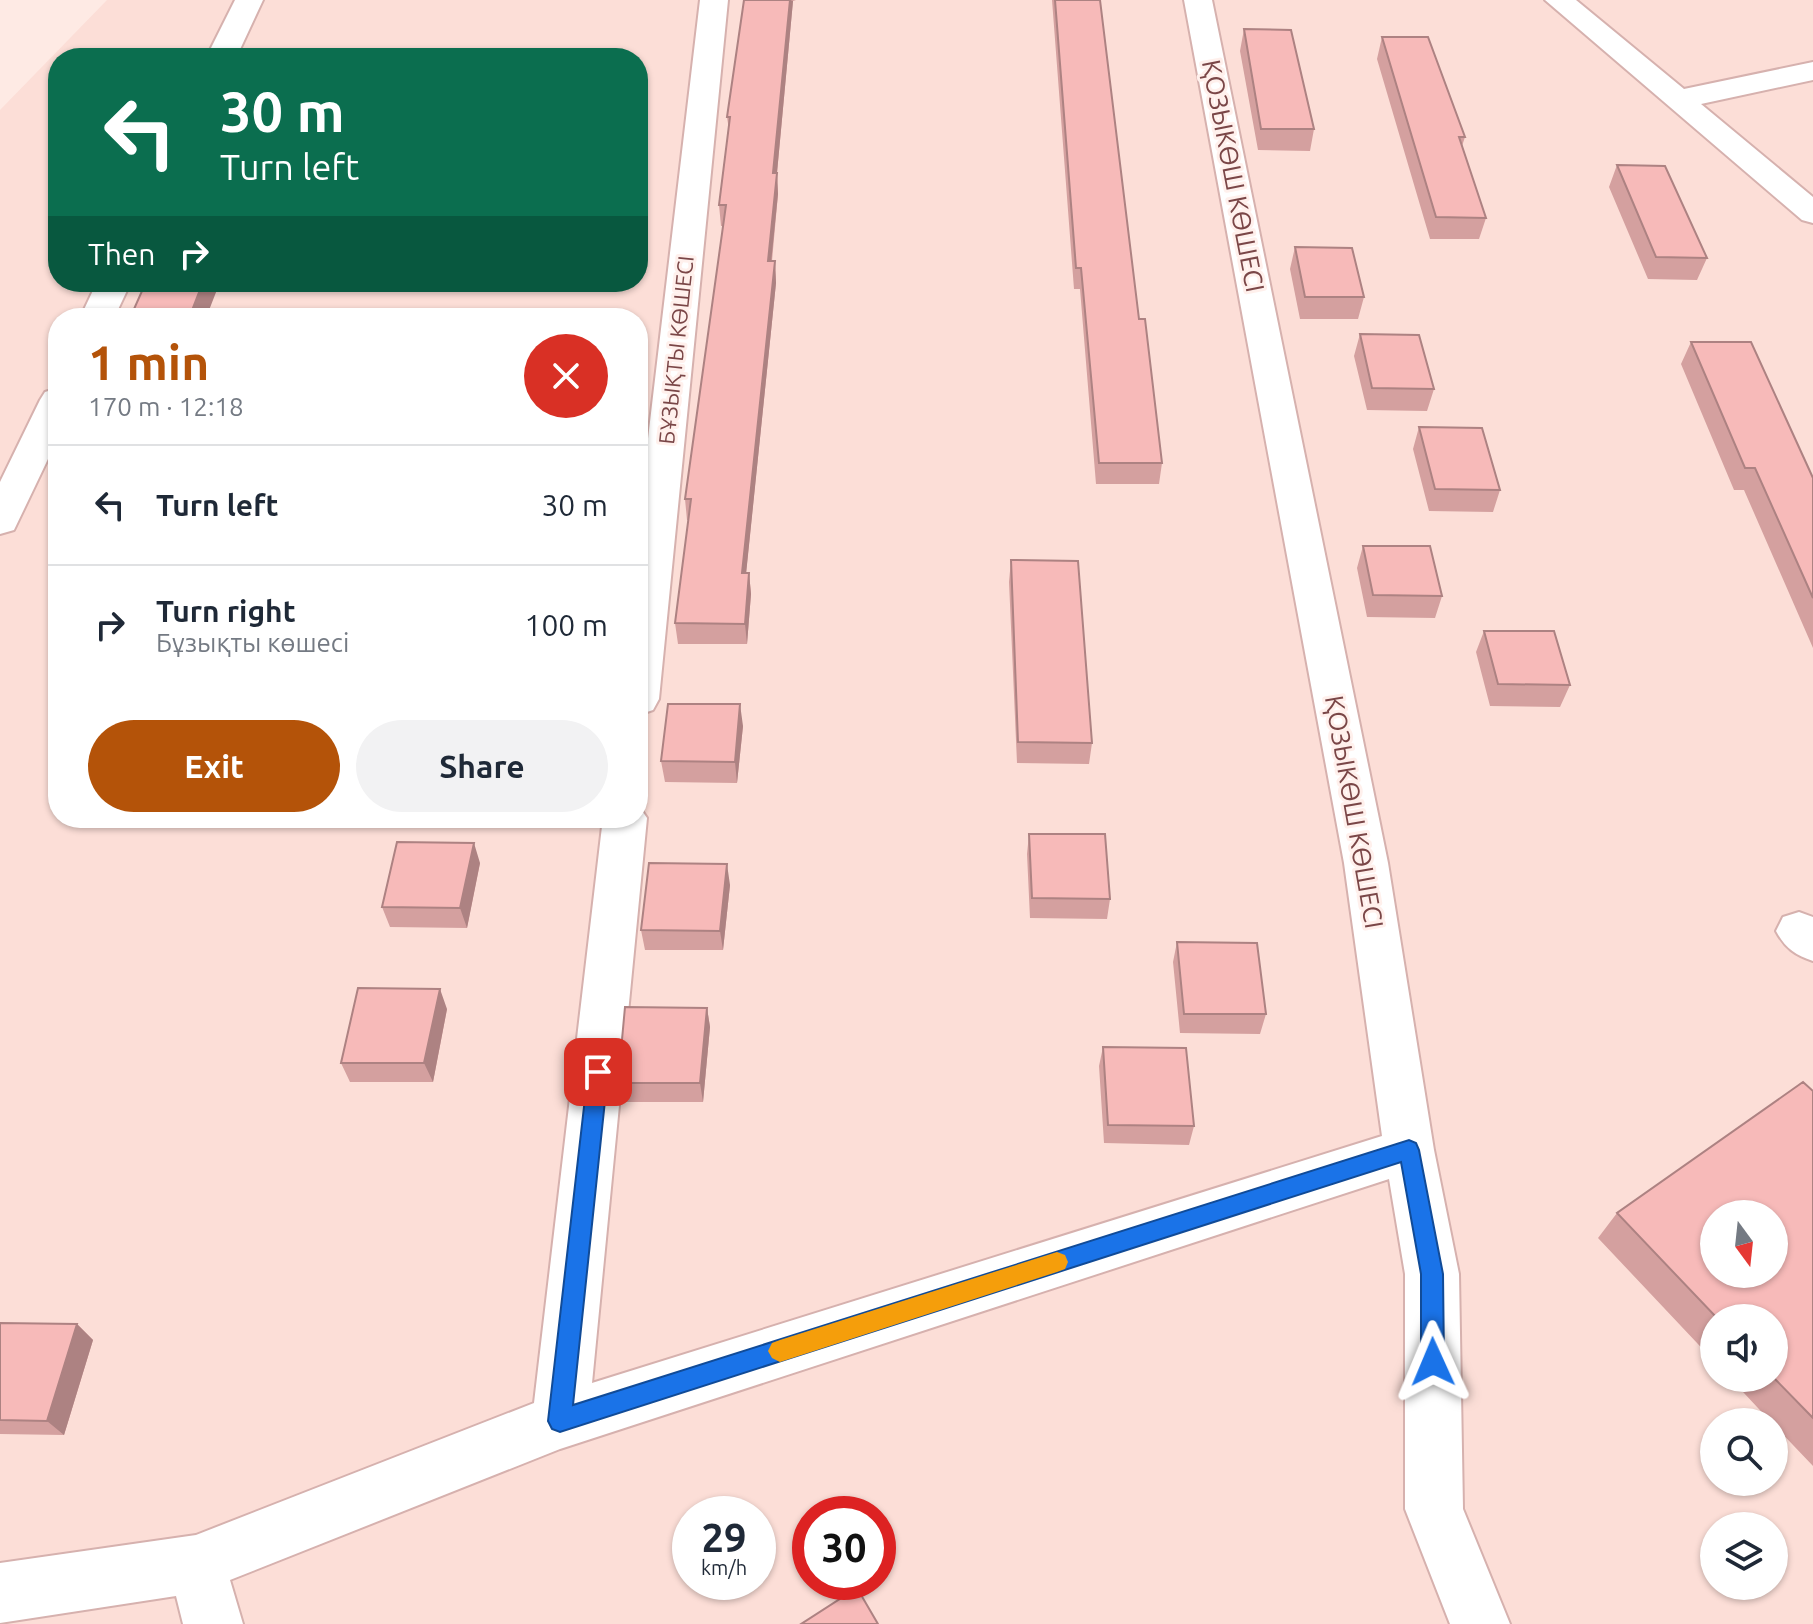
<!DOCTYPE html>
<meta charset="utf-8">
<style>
:root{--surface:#fff;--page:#f2f2f3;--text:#1f2937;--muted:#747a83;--line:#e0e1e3;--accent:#b45309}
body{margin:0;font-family:Ubuntu,sans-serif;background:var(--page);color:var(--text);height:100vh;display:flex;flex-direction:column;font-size:30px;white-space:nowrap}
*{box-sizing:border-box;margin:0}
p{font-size:26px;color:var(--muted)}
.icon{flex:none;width:44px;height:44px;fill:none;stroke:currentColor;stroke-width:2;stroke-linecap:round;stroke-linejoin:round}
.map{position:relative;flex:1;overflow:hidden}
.sheet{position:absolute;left:48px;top:308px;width:600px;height:520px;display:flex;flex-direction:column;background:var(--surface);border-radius:32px;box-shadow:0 2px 6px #0004}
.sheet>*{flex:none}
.guide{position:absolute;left:48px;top:48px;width:600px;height:244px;border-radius:32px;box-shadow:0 2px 6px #0004;background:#0b6e4f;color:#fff;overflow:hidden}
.needle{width:52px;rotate:165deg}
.buttons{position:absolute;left:1700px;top:1200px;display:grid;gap:16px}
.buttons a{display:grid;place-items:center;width:88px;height:88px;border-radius:50%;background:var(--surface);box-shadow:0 2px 6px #0004;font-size:40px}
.speed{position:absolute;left:672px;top:1496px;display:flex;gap:16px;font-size:40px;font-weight:700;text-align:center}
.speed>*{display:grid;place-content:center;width:104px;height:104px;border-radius:50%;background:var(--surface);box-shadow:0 2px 6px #0004;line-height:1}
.speed small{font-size:20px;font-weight:400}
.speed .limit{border:12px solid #d22;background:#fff;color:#111}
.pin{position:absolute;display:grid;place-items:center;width:68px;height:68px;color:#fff;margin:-34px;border-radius:16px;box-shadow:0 4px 12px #0006}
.me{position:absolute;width:88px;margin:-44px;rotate:359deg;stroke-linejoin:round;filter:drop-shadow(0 0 6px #0008)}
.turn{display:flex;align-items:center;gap:28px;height:168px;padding:0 40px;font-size:36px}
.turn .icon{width:104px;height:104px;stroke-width:2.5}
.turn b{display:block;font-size:56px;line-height:68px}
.then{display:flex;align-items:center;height:76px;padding:0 40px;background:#0003;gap:16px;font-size:30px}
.round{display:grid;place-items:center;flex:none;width:84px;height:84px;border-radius:42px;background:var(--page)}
.summary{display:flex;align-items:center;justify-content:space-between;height:136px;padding:0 40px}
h1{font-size:48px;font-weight:700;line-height:60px;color:var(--accent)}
.action{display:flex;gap:16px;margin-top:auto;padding:16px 40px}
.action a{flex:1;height:92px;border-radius:48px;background:var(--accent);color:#fff;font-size:32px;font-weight:700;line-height:92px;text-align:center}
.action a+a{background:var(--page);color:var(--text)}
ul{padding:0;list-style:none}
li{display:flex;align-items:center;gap:24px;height:120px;padding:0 40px;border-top:2px solid var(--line)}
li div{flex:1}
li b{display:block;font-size:30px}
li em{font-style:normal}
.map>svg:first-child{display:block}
</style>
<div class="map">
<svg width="1813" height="1624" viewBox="0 0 1813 1624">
<rect width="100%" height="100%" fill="#feeae4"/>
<path fill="#fcded7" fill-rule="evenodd" d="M 107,0 L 1813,0 L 1813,1624 L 0,1624 L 0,110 ZM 58,58 L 638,58 L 638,282 L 58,282 ZM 58,318 L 638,318 L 638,818 L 58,818 ZM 1714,1214 L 1774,1214 L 1774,1274 L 1714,1274 ZM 1714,1318 L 1774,1318 L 1774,1378 L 1714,1378 ZM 1714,1422 L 1774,1422 L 1774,1482 L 1714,1482 ZM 690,1514 L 758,1514 L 758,1582 L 690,1582 ZM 810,1514 L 878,1514 L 878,1582 L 810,1582 ZM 1714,1526 L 1774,1526 L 1774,1586 L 1714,1586 Z"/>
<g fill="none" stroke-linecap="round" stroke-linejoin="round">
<defs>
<path id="minor" d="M 235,0 L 263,0 L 236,58 L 206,58 Z
M 700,0 L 728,0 L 659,699 L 653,710 L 638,715 L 638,523 Z
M 1184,0 L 1212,0 L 1388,863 L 1434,1150 L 1459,1274 L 1463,1509 L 1510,1624 L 1450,1624 L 1405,1509 L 1405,1274 L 1389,1179 L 560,1449 L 230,1580 L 243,1624 L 183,1624 L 176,1596 L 0,1623 L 0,1563 L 196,1535 L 534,1403 L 603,818 L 638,818 L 638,805 L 647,818 L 592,1383 L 1382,1136 L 1344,863 Z
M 1545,0 L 1576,0 L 1684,89 L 1813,62 L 1813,80 L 1701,104 L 1813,197 L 1813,223 L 1802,220 Z
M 97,282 L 131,282 L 114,318 L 80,318 Z
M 58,388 L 58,438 L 14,530 L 0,534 L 0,482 L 40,400 L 45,392 Z
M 1799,912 L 1813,917 L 1813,961 C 1795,955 1785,948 1776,931 L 1783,917 Z"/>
</defs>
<use href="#minor" stroke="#d6b1ae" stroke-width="4"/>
<use href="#minor" fill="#fff" fill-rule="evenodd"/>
</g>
<path fill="#d4a09f" d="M 744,0 L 796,0 L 793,1 L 777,173 L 778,194 L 772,261 L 775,261 L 776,283 L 746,573 L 749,573 L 751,594 L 747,644 L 678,644 L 675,623 L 689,520 L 687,520 L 685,499 L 723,226 L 721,226 L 719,205 L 729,130 L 727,117 Z
M 1052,0 L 1100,0 L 1139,319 L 1162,463 L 1159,484 L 1096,484 L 1080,289 L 1074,289 Z
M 1244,29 L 1314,129 L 1310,151 L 1258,150 L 1240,51 Z
M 1382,37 L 1465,137 L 1462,146 L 1486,218 L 1479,239 L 1430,239 L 1377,59 Z
M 1617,165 L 1707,258 L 1697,280 L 1648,279 L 1609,187 Z
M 1295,247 L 1364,297 L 1358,319 L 1300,319 L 1290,269 Z
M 527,282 L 584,282 L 584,285 L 528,285 Z
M 1360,334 L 1434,389 L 1427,411 L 1367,410 L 1354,356 Z
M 1691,342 L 1813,478 L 1813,648 L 1744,490 L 1734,490 L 1681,364 Z
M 1419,427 L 1500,490 L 1493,512 L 1429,511 L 1413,449 Z
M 58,479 L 58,514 L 50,498 Z
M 1363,546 L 1442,596 L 1435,618 L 1367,617 L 1357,568 Z
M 1011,560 L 1092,743 L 1089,764 L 1017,763 L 1009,582 Z
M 1484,631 L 1570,685 L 1560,707 L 1490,706 L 1476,652 Z
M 743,726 L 737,783 L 665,782 L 661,761 Z
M 1029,834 L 1110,899 L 1107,919 L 1030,918 L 1027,854 Z
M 480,863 L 467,928 L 390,927 L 382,907 Z
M 730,885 L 723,950 L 645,950 L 641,930 Z
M 1177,942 L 1266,1014 L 1260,1034 L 1180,1033 L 1173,962 Z
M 707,1008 L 710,1027 L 703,1102 L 622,1102 L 618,1083 Z
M 447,1009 L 433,1082 L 350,1082 L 341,1063 Z
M 1103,1047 L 1194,1126 L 1189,1145 L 1104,1143 L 1099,1066 Z
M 1813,1091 L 1813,1466 L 1774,1425 L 1774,1422 L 1771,1422 L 1730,1378 L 1774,1378 L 1774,1318 L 1714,1318 L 1714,1361 L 1598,1238 L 1617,1213 Z
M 0,1323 L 77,1324 L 93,1340 L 64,1435 L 0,1434 Z"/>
<path fill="#ad8282" d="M 790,0 L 793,1 L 775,194 L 773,173 Z
M 777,173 L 778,194 L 769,283 L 768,261 Z
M 775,261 L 776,283 L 744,594 L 742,573 Z
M 203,282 L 220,282 L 206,318 L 189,318 Z
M 749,573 L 751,594 L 747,644 L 745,624 Z
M 740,704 L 743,726 L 737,783 L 735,762 Z
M 474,843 L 480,863 L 467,928 L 460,908 Z
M 727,864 L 730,885 L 723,950 L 720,931 Z
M 440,989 L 447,1009 L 433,1082 L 424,1063 Z
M 707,1008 L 710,1027 L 703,1102 L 700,1083 Z
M 77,1324 L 93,1340 L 64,1435 L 47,1421 Z"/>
<path fill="#f7bab9" stroke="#ad8282" stroke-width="2" fill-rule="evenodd" d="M 744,0 L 790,0 L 773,173 L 777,173 L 768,261 L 775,261 L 742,573 L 749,573 L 745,624 L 675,623 L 691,499 L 685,499 L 726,205 L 719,205 L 730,117 L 727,117 Z
M 1055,0 L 1100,0 L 1139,319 L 1145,319 L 1162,463 L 1099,463 L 1081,268 L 1076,268 Z
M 1244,29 L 1291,30 L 1314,129 L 1261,129 Z
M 1382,37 L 1428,37 L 1465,137 L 1459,137 L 1486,218 L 1436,217 Z
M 1617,165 L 1665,166 L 1707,258 L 1656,257 Z
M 1295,247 L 1352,248 L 1364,297 L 1305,297 Z
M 146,282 L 203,282 L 189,318 L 130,318 Z
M 1360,334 L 1419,335 L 1434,389 L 1372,388 Z
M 1691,342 L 1751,342 L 1813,478 L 1813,598 L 1755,468 L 1745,468 Z
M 1419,427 L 1482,428 L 1500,490 L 1435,489 Z
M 58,479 L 58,498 L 50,498 Z
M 1363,546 L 1430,546 L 1442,596 L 1373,595 Z
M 1011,560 L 1078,561 L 1092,743 L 1018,742 Z
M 1484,631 L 1554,631 L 1570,685 L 1498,684 Z
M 668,704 L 740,704 L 735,762 L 661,761 Z
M 1029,834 L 1105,834 L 1110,899 L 1032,898 Z
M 397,842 L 474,843 L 460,908 L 382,907 Z
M 649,863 L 727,864 L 720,931 L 641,930 Z
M 1177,942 L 1257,943 L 1266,1014 L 1184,1014 Z
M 358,988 L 440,989 L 424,1063 L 341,1063 Z
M 625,1007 L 707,1008 L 700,1083 L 618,1083 Z
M 1103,1047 L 1186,1048 L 1194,1126 L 1108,1125 Z
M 1803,1082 L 1813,1091 L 1813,1418 L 1774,1378 L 1774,1318 L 1717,1318 L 1617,1213 ZM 1714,1214 L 1774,1214 L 1774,1274 L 1714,1274 Z
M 0,1323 L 77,1324 L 47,1421 L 0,1420 Z
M 857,1588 L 878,1624 L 801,1624 Z"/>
<path fill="#1a73e8" stroke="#114b97" stroke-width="2" d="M 598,1063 L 608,1072 L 573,1405 L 1409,1140 L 1416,1143 L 1419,1150 L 1443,1274 L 1444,1362 L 1441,1370 L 1433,1373 L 1425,1370 L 1421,1362 L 1421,1274 L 1401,1162 L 560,1432 L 552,1429 L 548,1421 L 588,1072 Z"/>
<path fill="#f59e0b" d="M 1057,1252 L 1065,1255 L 1068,1262 L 1065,1269 L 1057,1272 L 780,1362 L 772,1358 L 768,1351 L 772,1343 L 780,1340 Z"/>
<g text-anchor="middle" stroke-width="6" stroke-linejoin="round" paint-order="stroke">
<g font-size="22" fill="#7a4647" stroke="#fff0ec">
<text transform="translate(676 350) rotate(-84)" y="8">БҰЗЫҚТЫ КӨШЕСІ</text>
</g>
<g font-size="26" fill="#7a4647" stroke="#fff0ec">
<text transform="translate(1233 176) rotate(79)" y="9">ҚОЗЫКӨШ КӨШЕСІ</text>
<text transform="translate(1354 812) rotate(80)" y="9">ҚОЗЫКӨШ КӨШЕСІ</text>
</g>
</g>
</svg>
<div class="buttons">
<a><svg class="needle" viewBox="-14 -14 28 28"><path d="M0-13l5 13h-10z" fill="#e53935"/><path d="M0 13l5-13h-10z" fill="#747a83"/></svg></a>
<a><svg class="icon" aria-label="sound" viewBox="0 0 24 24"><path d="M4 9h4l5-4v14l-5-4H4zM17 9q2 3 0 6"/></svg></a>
<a><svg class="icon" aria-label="search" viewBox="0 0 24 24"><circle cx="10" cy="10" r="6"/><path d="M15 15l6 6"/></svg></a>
<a><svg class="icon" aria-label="layers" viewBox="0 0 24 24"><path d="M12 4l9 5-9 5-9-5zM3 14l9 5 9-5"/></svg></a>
</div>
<div class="speed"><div>29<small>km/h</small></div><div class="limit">30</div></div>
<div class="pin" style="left:598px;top:1072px;background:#d93025"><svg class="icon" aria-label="arrive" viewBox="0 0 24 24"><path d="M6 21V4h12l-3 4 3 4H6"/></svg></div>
<svg class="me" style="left:1433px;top:1362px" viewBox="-20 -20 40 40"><path d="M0-17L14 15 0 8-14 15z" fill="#1a73e8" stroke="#fff" stroke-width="4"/></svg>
<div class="guide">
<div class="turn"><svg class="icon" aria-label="left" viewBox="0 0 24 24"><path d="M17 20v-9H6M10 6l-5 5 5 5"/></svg><div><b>30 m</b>Turn left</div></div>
<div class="then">Then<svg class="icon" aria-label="right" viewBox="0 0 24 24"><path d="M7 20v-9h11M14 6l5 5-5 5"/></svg></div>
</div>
<section class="sheet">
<div class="summary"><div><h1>1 min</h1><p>170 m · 12:18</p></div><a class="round" style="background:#d93025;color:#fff"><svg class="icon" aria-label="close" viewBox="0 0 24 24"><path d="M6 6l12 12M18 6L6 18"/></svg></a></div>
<ul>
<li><svg class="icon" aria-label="left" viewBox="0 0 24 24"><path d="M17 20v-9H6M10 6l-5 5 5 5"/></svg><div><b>Turn left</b></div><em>30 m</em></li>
<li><svg class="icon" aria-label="right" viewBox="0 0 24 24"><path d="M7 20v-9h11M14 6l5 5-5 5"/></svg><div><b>Turn right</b><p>Бұзықты көшесі</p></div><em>100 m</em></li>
</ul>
<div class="action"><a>Exit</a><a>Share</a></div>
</section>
</div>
